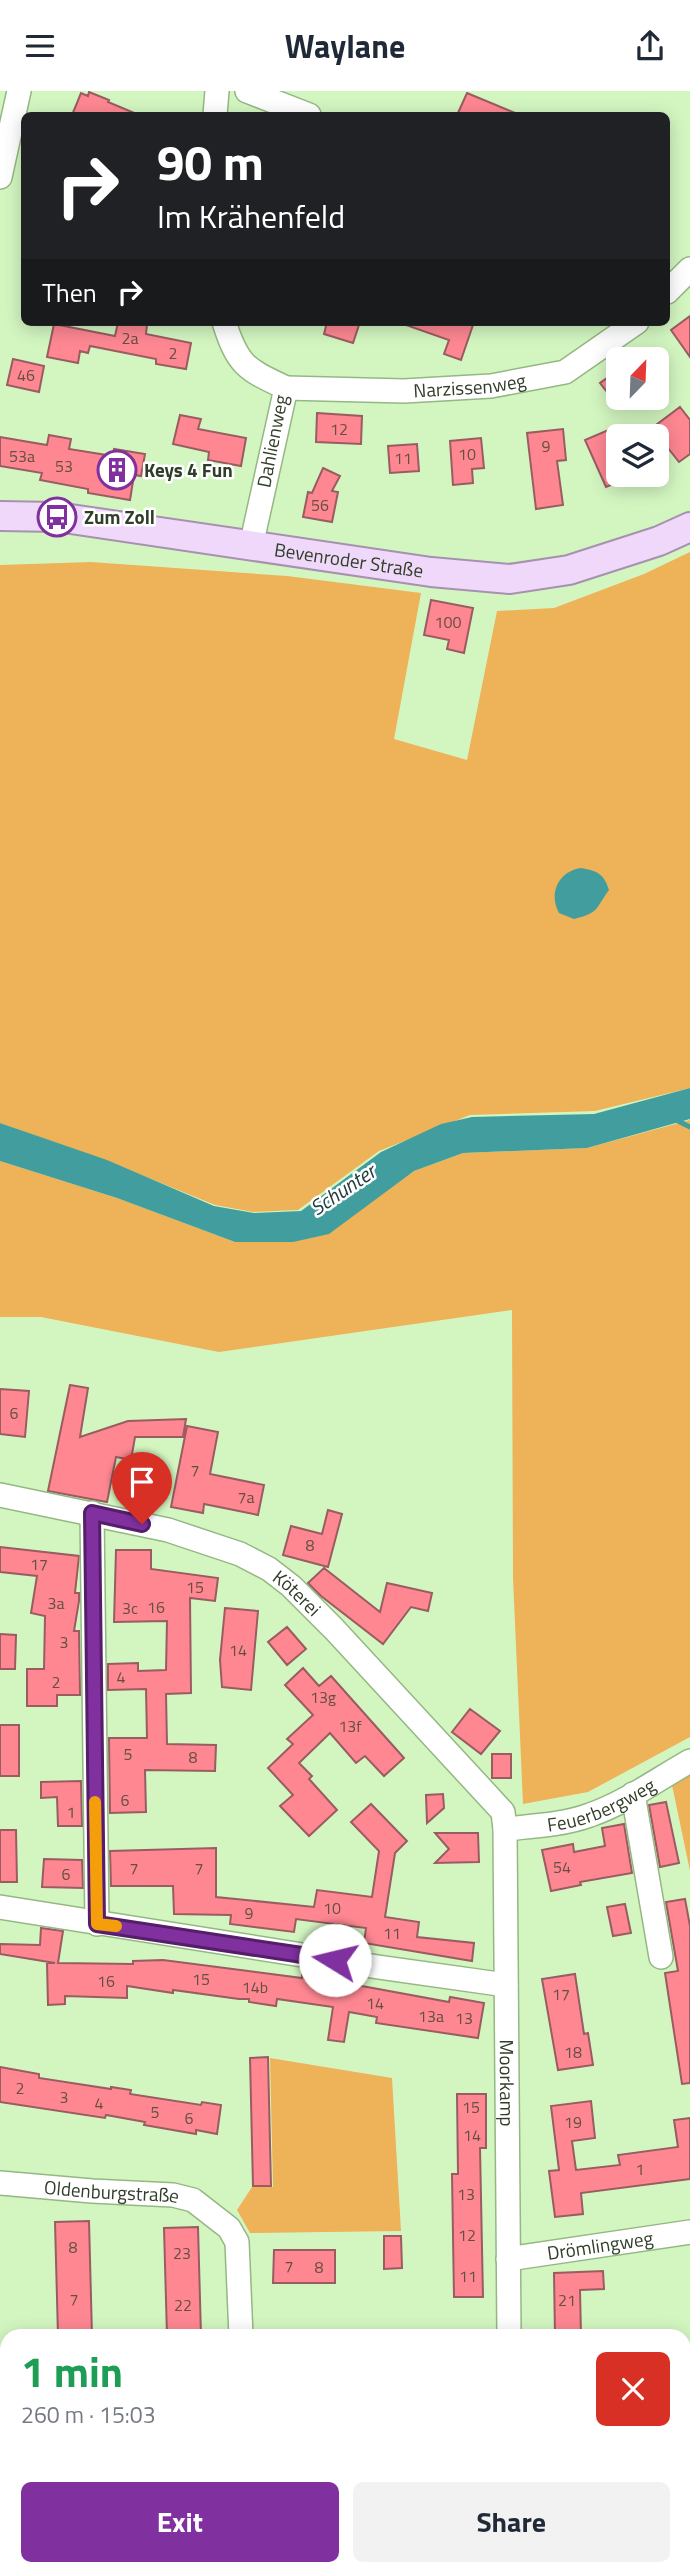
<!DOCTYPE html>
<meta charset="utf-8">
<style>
:root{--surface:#fff;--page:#f2f2f3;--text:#1f2937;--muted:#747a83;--accent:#8130a0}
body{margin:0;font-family:"Titillium Web",sans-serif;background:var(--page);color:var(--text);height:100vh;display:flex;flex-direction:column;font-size:26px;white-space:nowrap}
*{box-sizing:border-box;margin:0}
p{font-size:23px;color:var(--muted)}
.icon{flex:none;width:38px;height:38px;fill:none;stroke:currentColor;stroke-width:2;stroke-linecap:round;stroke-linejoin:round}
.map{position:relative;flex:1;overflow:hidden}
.side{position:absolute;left:0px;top:2238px;width:691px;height:247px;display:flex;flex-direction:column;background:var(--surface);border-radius:21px 21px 0 0;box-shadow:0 4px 18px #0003}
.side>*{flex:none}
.hud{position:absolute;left:21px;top:21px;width:649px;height:214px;border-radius:10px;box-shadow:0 4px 18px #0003;background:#202124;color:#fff;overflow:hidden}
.needle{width:46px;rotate:23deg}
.buttons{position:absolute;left:606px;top:256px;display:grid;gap:14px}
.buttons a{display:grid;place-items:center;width:63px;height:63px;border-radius:10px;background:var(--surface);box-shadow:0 4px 18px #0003;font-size:35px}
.pin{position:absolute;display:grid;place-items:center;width:60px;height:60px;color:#fff;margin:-72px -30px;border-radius:50% 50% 50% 0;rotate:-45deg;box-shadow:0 0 7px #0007}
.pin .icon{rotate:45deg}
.me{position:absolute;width:77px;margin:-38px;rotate:279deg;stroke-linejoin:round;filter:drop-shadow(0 0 5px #0008)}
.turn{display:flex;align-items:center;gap:24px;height:147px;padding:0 21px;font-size:32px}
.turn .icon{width:91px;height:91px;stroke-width:2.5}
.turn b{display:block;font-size:49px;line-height:60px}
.then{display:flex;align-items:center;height:66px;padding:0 21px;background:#0003;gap:14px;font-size:26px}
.round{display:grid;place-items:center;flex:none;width:74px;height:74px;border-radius:10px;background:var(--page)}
.summary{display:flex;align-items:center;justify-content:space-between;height:119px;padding:0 21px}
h1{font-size:42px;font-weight:700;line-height:52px;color:#1e9e55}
.button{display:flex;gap:14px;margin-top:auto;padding:14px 21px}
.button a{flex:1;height:80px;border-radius:10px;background:var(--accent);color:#fff;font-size:28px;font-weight:700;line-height:80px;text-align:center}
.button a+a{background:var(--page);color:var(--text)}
header{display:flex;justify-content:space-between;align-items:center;height:91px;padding:0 21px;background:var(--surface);font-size:32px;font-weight:700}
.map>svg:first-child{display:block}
</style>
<header><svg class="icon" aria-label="menu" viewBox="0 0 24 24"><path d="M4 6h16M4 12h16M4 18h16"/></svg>Waylane<svg class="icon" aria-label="share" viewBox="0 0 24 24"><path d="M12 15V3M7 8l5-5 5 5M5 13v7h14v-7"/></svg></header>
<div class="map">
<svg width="690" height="2484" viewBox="0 0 690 2484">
<rect width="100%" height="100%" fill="#d3f6c1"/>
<path fill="#eeb258" d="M 690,461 L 690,997 L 595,1020 L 470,1024 L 379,1060 L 298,1119 L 253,1121 L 215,1114 L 107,1070 L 0,1032 L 0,474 L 91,471 L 287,485 L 421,502 L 394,648 L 467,669 L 497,520 L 554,517 L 644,483 Z
M 690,1029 L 690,1646 L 588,1701 L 523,1713 L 513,1487 L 512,1219 L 219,1261 L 41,1226 L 0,1226 L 0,1070 L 117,1107 L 235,1151 L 396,1092 L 414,1080 L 463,1062 L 587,1057 Z
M 690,1684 L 690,1780 L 672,1694 Z
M 270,1967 L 392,1987 L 401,2140 L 250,2142 L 237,2119 L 252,2096 L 273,2096 Z"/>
<path fill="#429e9e" d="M 581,777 C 598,780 604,783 609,799 C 596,816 600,822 574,828 L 559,822 C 548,802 559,780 581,777 Z
M 690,997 L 690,1028 L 587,1057 L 463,1062 L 414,1080 L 329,1143 L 293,1151 L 235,1151 L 117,1107 L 0,1070 L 0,1032 L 107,1069 L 214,1115 L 254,1122 L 301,1120 L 381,1061 L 441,1033 L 472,1026 L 594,1023 Z"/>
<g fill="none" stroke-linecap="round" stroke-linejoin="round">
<path stroke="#429e9e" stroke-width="5" d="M 674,1028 L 690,1036"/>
</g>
<path fill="#fe8792" stroke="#995c61" stroke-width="2" d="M 89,1 L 109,9 L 108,11 L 139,24 L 72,24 L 81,2 L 88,5 Z
M 467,2 L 520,24 L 457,24 Z
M 690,225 L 690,266 L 671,239 Z
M 118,231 L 147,234 L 146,243 L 191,252 L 186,278 L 156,273 L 156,268 L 90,255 L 88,262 L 80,260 L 78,272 L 47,266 L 54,233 L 115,245 Z
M 327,231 L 360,231 L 353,252 L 324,243 Z
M 404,231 L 474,231 L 461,269 L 444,263 L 449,249 L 403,233 Z
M 13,268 L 44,275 L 39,301 L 7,294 Z
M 618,279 L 618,315 L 600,292 Z
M 680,316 L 690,329 L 690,363 L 679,371 L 652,337 Z
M 317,322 L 362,325 L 361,353 L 316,351 Z
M 180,324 L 201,328 L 198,338 L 246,347 L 241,375 L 208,369 L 209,361 L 173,353 Z
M 613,337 L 618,348 L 618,391 L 606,396 L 585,349 Z
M 563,338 L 566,369 L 557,370 L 563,414 L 536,418 L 527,342 Z
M 49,344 L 71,348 L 69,358 L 113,365 L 114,358 L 145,363 L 141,385 L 134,384 L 130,409 L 88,402 L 88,398 L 40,389 L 42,382 L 0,375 L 0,346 L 47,354 Z
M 481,347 L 484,377 L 472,378 L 473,392 L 453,394 L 450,350 Z
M 417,353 L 419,380 L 390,382 L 388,355 Z
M 323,377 L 340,385 L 332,400 L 338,401 L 332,431 L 303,426 L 308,401 L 312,402 Z
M 431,509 L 473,517 L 464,562 L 447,558 L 449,549 L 424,544 Z
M 70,1294 L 88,1297 L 80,1346 L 128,1330 L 186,1328 L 183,1346 L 135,1346 L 131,1369 L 116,1366 L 107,1411 L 48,1400 Z
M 0,1298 L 29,1300 L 25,1346 L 0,1343 Z
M 187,1335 L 218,1341 L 210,1383 L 264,1394 L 258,1424 L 204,1413 L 203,1422 L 171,1416 Z
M 328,1419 L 342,1423 L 328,1476 L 283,1464 L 291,1435 L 322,1443 Z
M 0,1456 L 79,1465 L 75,1502 L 79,1502 L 79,1510 L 74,1540 L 79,1540 L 80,1604 L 57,1604 L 57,1615 L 27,1615 L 27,1578 L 44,1578 L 45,1525 L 31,1522 L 37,1485 L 0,1481 Z
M 116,1459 L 151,1459 L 151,1478 L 218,1487 L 215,1510 L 190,1507 L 191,1602 L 166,1603 L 167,1653 L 216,1654 L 215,1680 L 145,1679 L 146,1721 L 110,1722 L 109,1647 L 147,1647 L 146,1598 L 108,1599 L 108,1573 L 138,1572 L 138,1580 L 166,1579 L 167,1530 L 114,1531 Z
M 324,1477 L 380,1521 L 387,1492 L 432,1502 L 428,1520 L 411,1516 L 383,1553 L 321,1505 L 308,1492 Z
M 225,1517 L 258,1520 L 251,1599 L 222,1596 L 220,1569 Z
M 287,1536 L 306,1558 L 287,1574 L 268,1551 Z
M 0,1543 L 16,1544 L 15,1578 L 0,1578 Z
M 303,1577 L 319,1595 L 331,1585 L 404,1667 L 384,1685 L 365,1665 L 356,1672 L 330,1642 L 299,1672 L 312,1685 L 309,1688 L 337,1719 L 309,1745 L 280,1715 L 293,1704 L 268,1677 L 293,1653 L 287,1648 L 313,1624 L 285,1594 Z
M 470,1618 L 500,1640 L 481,1663 L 452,1641 Z
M 0,1634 L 19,1634 L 19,1685 L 0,1685 Z
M 492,1663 L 511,1663 L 511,1687 L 492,1687 Z
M 81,1690 L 82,1735 L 58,1735 L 57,1706 L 41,1707 L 41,1691 Z
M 443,1703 L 444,1717 L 427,1732 L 426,1704 Z
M 666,1711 L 679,1772 L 660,1776 L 649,1714 Z
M 371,1713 L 407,1750 L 395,1762 L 385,1826 L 419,1831 L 417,1846 L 474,1852 L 472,1870 L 364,1852 L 366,1837 L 296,1828 L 294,1841 L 230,1833 L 231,1824 L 174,1823 L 173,1795 L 111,1795 L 110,1760 L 216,1757 L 216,1806 L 314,1816 L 317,1799 L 372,1806 L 379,1760 L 351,1731 Z
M 624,1733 L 632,1782 L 580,1791 L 581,1794 L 551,1800 L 542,1759 L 573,1753 L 574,1761 L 605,1755 L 602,1737 Z
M 0,1739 L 16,1739 L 17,1791 L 0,1791 Z
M 435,1742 L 478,1742 L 479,1771 L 435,1772 L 449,1758 Z
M 44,1768 L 82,1769 L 83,1797 L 42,1796 Z
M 685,1808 L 690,1835 L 690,1992 L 682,1993 L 665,1882 L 678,1880 L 666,1811 Z
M 625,1813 L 631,1842 L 613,1845 L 607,1816 Z
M 41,1837 L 63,1840 L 58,1872 L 133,1873 L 133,1870 L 163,1869 L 302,1887 L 302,1884 L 449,1911 L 450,1906 L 484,1912 L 478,1947 L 376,1932 L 377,1926 L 349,1921 L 344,1951 L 328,1949 L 333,1916 L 277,1908 L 276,1915 L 249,1911 L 249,1908 L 239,1908 L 173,1899 L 173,1902 L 127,1895 L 127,1907 L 65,1905 L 65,1913 L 48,1914 L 47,1872 L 55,1872 L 0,1863 L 0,1853 L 40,1854 Z
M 575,1883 L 584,1943 L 588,1942 L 593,1974 L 558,1979 L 542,1888 Z
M 268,1966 L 271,2095 L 253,2095 L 250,1967 Z
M 0,1976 L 39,1983 L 39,1987 L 111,1998 L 111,1996 L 131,1999 L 130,2003 L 201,2014 L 202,2011 L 221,2014 L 217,2043 L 196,2039 L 196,2043 L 144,2034 L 145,2031 L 106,2024 L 105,2027 L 0,2011 Z
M 457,2003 L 486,2003 L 486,2057 L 480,2057 L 483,2206 L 454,2206 L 452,2083 L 458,2083 Z
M 591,2010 L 595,2047 L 572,2050 L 576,2079 L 620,2074 L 618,2064 L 678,2056 L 674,2029 L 690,2027 L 690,2088 L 581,2102 L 583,2123 L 555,2126 L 549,2080 L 559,2079 L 551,2015 Z
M 89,2130 L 92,2245 L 58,2245 L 55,2131 Z
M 198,2136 L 201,2245 L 167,2245 L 164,2137 Z
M 384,2145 L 401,2145 L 402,2177 L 384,2178 Z
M 274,2159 L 335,2159 L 335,2192 L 273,2192 Z
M 603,2180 L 604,2198 L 580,2199 L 581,2245 L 555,2245 L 554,2182 Z"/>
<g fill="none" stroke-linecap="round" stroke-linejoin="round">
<defs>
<g id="minor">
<path d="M 247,0 L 309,24"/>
<path d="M 215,24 L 217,0"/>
<path d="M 0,86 L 19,0"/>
<path d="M 667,201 L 690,178"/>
<path d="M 224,231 C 238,275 246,278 286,297 L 251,455"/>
<path id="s1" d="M 286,297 L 404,300 L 491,295 L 565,281 L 637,231"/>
<path id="s2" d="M 0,1404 L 168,1439 L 240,1463 L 269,1478 L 291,1495 L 334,1538 L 503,1721 L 505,1738 L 509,2245"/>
<path d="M 92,1422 L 97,1833"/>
<path d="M 633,1703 L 661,1866"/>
<path id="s3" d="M 505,1738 C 533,1735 563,1734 590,1724 C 625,1712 658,1688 690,1670"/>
<path d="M 0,1816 L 378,1876 L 506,1894"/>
<path id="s4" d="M 0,2092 L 92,2100 L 173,2104 L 193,2109 L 229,2137 L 237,2151 L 241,2245"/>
<path id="s5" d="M 508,2168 L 690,2141"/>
<path d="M 0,2350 L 7,2350"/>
<path d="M 254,2478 L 255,2484"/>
<path d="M 511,2478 L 511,2484"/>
</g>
<g id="major">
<path id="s6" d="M 0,425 L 57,426 L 431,481 L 510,488 L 569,479 L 659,450 L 690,436"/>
</g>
</defs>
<use href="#minor" stroke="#95b784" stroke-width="26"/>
<use href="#major" stroke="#a691ae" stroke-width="32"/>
<use href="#minor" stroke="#fff" stroke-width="23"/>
<use href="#major" stroke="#efd8fa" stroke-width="28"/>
</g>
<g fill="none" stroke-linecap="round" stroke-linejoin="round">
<defs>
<path id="route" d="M 142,1433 L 92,1422 L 97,1833 L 335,1869"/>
</defs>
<use href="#route" stroke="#541f68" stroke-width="18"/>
<use href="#route" stroke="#8130a0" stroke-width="12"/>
<path stroke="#f59e0b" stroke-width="12" d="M 95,1711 L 97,1833 L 116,1835"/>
</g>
<defs>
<symbol id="building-ring" viewBox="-11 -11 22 22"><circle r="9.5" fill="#fff" stroke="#8130a0" stroke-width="1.5"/><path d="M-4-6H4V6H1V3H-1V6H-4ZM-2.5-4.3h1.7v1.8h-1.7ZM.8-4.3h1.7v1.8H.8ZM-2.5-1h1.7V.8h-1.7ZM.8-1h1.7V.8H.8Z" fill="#8130a0"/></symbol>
<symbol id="bus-ring" viewBox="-11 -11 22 22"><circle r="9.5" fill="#fff" stroke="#8130a0" stroke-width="1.5"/><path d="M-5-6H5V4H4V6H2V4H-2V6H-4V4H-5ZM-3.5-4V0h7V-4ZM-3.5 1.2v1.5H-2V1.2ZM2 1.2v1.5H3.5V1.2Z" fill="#8130a0"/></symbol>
</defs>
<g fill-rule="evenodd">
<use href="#building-ring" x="95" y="357" width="44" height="44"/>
<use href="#bus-ring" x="35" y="404" width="44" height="44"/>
</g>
<g text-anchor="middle" stroke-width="5" stroke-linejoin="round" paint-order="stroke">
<g font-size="16" fill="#645043">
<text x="130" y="253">2a</text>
<text x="173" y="268">2</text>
<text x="26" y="290">46</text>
<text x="339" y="344">12</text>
<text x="546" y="361">9</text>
<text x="467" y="369">10</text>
<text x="22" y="371">53a</text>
<text x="403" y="373">11</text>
<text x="64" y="381">53</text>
<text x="320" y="420">56</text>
<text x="448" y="537">100</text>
<text x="14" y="1328">6</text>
<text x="195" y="1385">7</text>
<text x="246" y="1412">7a</text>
<text x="310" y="1460">8</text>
<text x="39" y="1479">17</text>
<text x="195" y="1502">15</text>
<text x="56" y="1518">3a</text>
<text x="156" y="1522">16</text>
<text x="130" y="1523">3c</text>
<text x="64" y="1557">3</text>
<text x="238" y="1565">14</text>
<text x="121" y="1592">4</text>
<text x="56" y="1597">2</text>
<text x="323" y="1612">13g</text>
<text x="350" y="1641">13f</text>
<text x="128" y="1669">5</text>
<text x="193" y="1672">8</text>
<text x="125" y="1715">6</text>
<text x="71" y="1727">1</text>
<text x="562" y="1782">54</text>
<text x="134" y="1783">7</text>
<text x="199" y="1783">7</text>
<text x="66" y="1789">6</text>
<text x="332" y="1823">10</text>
<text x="249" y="1828">9</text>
<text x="392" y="1848">11</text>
<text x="201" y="1894">15</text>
<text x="106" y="1896">16</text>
<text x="255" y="1902">14b</text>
<text x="561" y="1909">17</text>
<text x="375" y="1918">14</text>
<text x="431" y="1931">13a</text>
<text x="464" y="1933">13</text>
<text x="573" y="1967">18</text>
<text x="20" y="2003">2</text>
<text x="64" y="2012">3</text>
<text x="99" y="2018">4</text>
<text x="471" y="2022">15</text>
<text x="155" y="2027">5</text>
<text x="189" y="2033">6</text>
<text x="573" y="2037">19</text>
<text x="472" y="2050">14</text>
<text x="640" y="2084">1</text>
<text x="466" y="2109">13</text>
<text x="467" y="2150">12</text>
<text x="73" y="2162">8</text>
<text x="182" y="2168">23</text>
<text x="289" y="2181">7</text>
<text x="319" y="2182">8</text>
<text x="468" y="2191">11</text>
<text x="74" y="2214">7</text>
<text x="567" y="2215">21</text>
<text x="183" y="2220">22</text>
</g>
<g font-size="19" fill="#303e29" stroke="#fff">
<text dy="7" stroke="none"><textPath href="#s1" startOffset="184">Narzissenweg</textPath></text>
<text transform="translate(272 350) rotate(-79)" y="7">Dahlienweg</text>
<text dy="7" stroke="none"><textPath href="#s6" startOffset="352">Bevenroder Straße</textPath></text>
<text dy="7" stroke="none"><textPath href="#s2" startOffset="317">Köterei</textPath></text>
<text dy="7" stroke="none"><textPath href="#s3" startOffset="100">Feuerbergweg</textPath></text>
<text dy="7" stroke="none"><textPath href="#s2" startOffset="889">Moorkamp</textPath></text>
<text dy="7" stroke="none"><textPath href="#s4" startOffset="112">Oldenburgstraße</textPath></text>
<text dy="7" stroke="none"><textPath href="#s5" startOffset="93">Drömlingweg</textPath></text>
</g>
<g font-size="19" font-weight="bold" fill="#303e29" stroke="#fff" text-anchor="start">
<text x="144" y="386">Keys 4 Fun</text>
<text x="84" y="433">Zum Zoll</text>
</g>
<g font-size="21" font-style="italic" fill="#203d3d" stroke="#fff">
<text transform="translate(343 1099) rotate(-34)" y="7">Schunter</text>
</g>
</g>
</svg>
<div class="buttons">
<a><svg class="needle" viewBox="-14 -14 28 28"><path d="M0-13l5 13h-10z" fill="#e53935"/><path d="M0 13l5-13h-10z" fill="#747a83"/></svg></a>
<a><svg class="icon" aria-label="layers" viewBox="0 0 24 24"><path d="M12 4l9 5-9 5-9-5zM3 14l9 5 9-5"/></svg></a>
</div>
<div class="pin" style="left:142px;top:1433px;background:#d93025"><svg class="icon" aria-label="arrive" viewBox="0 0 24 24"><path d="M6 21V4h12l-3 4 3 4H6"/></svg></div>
<svg class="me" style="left:335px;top:1869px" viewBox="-20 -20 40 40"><circle r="19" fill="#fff"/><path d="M0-13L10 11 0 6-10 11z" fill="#8130a0"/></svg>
<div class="hud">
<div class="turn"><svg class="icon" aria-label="right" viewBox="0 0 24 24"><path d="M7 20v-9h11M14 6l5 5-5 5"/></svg><div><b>90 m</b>Im Krähenfeld</div></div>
<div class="then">Then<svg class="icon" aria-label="right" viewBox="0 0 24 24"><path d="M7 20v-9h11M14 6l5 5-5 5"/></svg></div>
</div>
<section class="side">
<div class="summary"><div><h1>1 min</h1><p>260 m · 15:03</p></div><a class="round" style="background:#d93025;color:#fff"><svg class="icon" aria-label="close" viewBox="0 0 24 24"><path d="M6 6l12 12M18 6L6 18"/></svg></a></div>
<div class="button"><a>Exit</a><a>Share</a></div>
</section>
</div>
